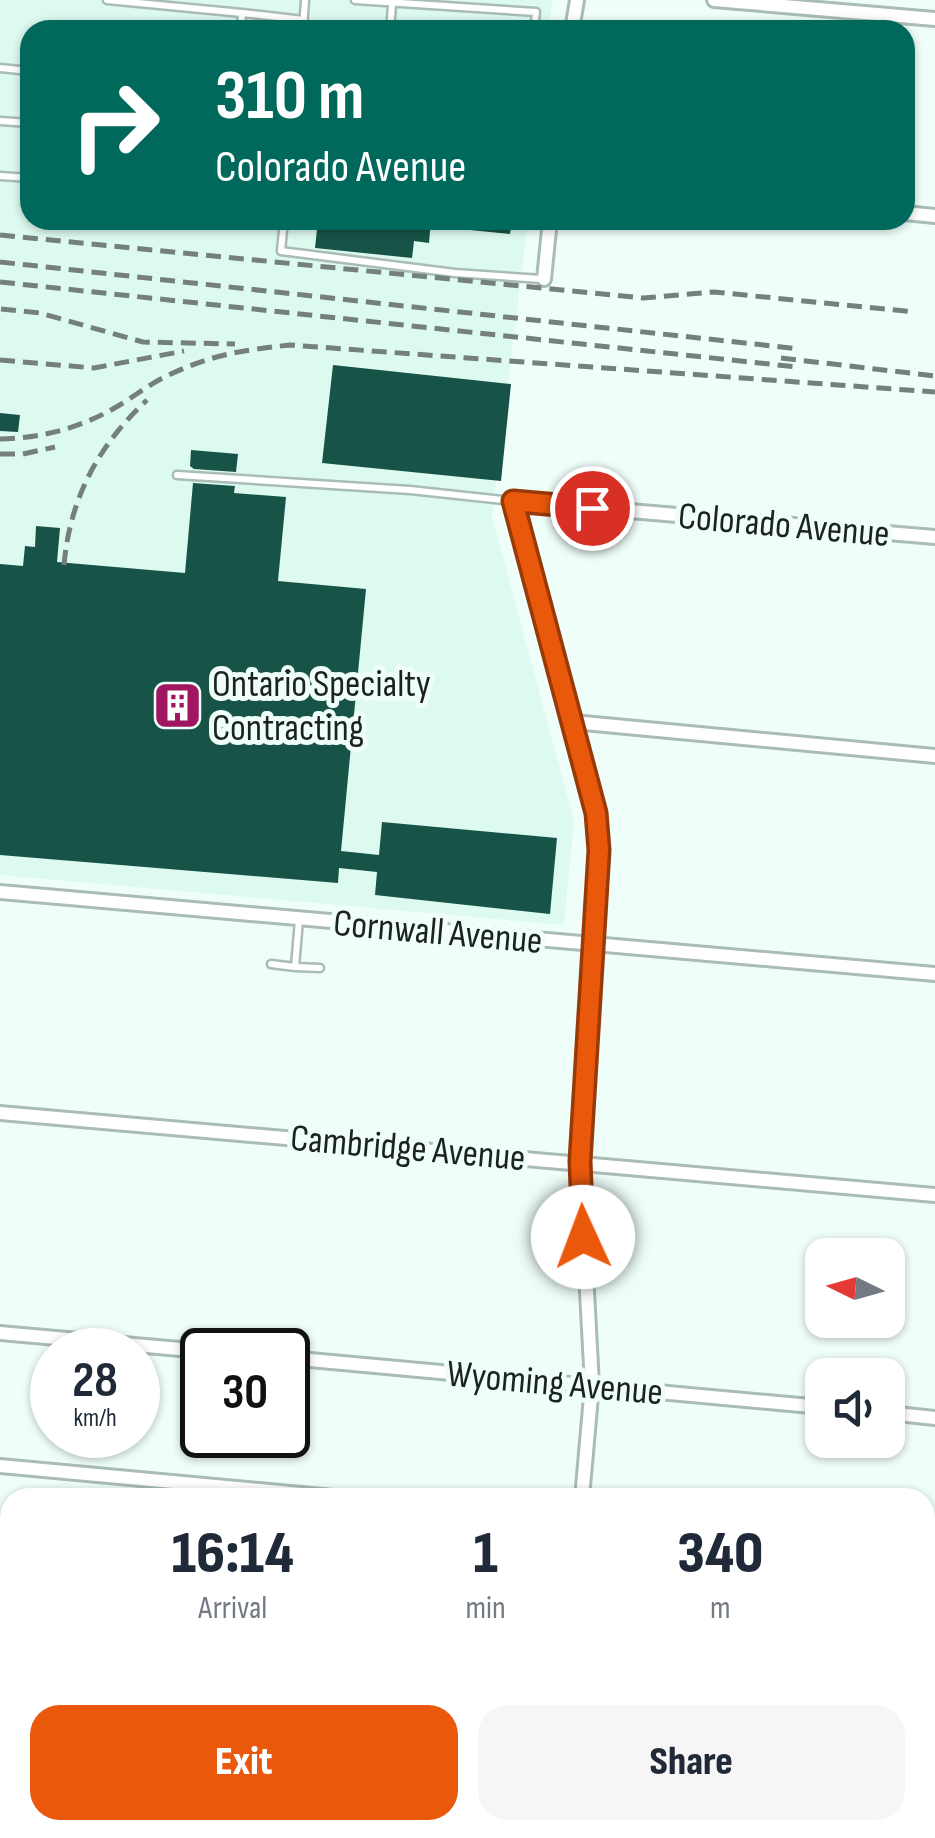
<!DOCTYPE html>
<style>
:root{--surface:#fff;--page:#f6f6f7;--text:#1f2937;--muted:#747a83;--accent:#ea580c}
body{margin:0;font-family:"Sofia Sans Condensed",sans-serif;background:var(--page);color:var(--text);height:100vh;display:flex;flex-direction:column;font-size:38px;white-space:nowrap}
*{box-sizing:border-box;margin:0}
p{font-size:32px;color:var(--muted)}
.icon{flex:none;width:55px;height:55px;fill:none;stroke:currentColor;stroke-width:2;stroke-linecap:round;stroke-linejoin:round}
.map{position:relative;flex:1;overflow:hidden}
.drawer{position:absolute;left:0px;top:1488px;width:935px;height:352px;display:flex;flex-direction:column;background:var(--surface);border-radius:30px 30px 0 0;box-shadow:0 2px 8px #0004}
.drawer>*{flex:none}
.guide{position:absolute;left:20px;top:20px;width:895px;height:210px;border-radius:30px;box-shadow:0 2px 8px #0004;background:#00695c;color:#fff;overflow:hidden}
.needle{width:65px;rotate:275deg}
.fabs{position:absolute;left:805px;top:1238px;display:grid;gap:20px}
.fabs a{display:grid;place-items:center;width:100px;height:100px;border-radius:20px;background:var(--surface);box-shadow:0 2px 8px #0004;font-size:50px}
.speed{position:absolute;left:30px;top:1328px;display:flex;gap:20px;font-size:50px;font-weight:700;text-align:center}
.speed>*{display:grid;place-content:center;width:130px;height:130px;border-radius:50%;background:var(--surface);box-shadow:0 2px 8px #0004;line-height:1}
.speed small{font-size:25px;font-weight:400}
.speed .limit{border:5px solid #111;border-radius:15px;background:#fff;color:#111}
.pin{position:absolute;display:grid;place-items:center;width:85px;height:85px;color:#fff;margin:-42px;border:5px solid #fff;border-radius:50%;box-shadow:0 2px 10px #0007}
.me{position:absolute;width:110px;margin:-55px;rotate:358deg;stroke-linejoin:round;filter:drop-shadow(0 0 8px #0008)}
.turn{display:flex;align-items:center;gap:35px;height:210px;padding:0 30px;font-size:45px}
.turn .icon{width:130px;height:130px;stroke-width:2.5}
.turn b{display:block;font-size:70px;line-height:85px}
.eta{display:flex;justify-content:space-evenly;align-items:center;height:170px;text-align:center}
.eta b{font-size:60px;font-weight:800;line-height:70px}
.button{display:flex;gap:20px;margin-top:auto;padding:20px 30px}
.button a{flex:1;height:115px;border-radius:30px;background:var(--accent);color:#fff;font-size:40px;font-weight:800;line-height:115px;text-align:center}
.button a+a{background:var(--page);color:var(--text)}
.map>svg:first-child{display:block}
</style>
<div class="map">
<svg width="935" height="1838" viewBox="0 0 935 1838">
<rect width="100%" height="100%" fill="#effef9"/>
<path fill="#ddfaf1" d="M 0,0 L 552,0 L 549,30 L 30,30 L 30,220 L 528,220 L 492,516 L 574,821 L 564,925 L 0,875 Z"/>
<path fill="#175447" d="M 318,220 L 431,220 L 429,243 L 414,241 L 412,258 L 315,248 Z
M 460,220 L 512,220 L 510,234 L 460,229 Z
M 333,365 L 511,384 L 501,481 L 322,463 Z
M 0,413 L 20,415 L 18,432 L 0,431 Z
M 191,450 L 238,454 L 236,472 L 194,469 L 190,466 Z
M 193,483 L 235,486 L 234,493 L 286,497 L 278,581 L 366,589 L 341,851 L 379,855 L 382,822 L 557,838 L 550,914 L 375,895 L 377,872 L 339,868 L 338,883 L 0,855 L 0,564 L 23,566 L 25,546 L 35,547 L 36,526 L 60,528 L 57,562 L 185,573 Z"/>
<g fill="none" stroke-linecap="round" stroke-linejoin="round">
<defs>
<path id="lane" d="M 107,0 L 242,13 L 241,30
M 355,0 L 536,12 L 534,30
M 242,13 L 304,20
M 303,30 L 305,0
M 390,30 L 392,5
M 0,68 L 30,71
M 0,121 L 30,123
M 0,176 L 30,178
M 284,220 L 281,251 L 455,273 L 542,279
M 177,475 L 410,490 L 512,501
M 271,964 L 295,967 L 299,920
M 295,967 L 320,968"/>
<path id="street" d="M 714,0 L 935,19
M 572,30 L 577,0
M 905,213 L 935,216
M 544,279 L 550,220
M 573,722 L 935,756
M 0,892 L 935,974
M 0,1113 L 935,1195
M 0,1333 L 202,1351
M 288,1358 L 822,1407
M 888,1413 L 935,1418
M 0,1466 L 344,1498
M 582,1498 L 592,1385 L 580,1161 L 599,850 L 593,796 L 513,501 L 935,537
M 925,1548 L 935,1549
M 0,1658 L 10,1658
M 925,1738 L 935,1739
M 554,1838 L 554,1830"/>
</defs>
<use href="#lane" stroke="#aabcb7" stroke-width="11"/>
<use href="#street" stroke="#aabcb7" stroke-width="18"/>
<use href="#lane" stroke="#fff" stroke-width="6"/>
<use href="#street" stroke="#fff" stroke-width="12"/>
<path stroke="#75807c" stroke-width="5" stroke-dasharray="15 8" stroke-linecap="butt" d="M 0,235 L 643,298 L 714,292 L 915,312
M 0,262 L 800,349
M 0,282 L 797,367
M 1,309 L 40,313 L 143,342 L 235,344
M 781,358 L 935,376
M 0,360 L 94,368 L 184,351
M 0,439 C 42,438 81,428 118,406 C 135,396 152,382 171,374 C 214,354 244,350 290,345 L 935,392
M 0,454 L 23,454 L 55,447
M 64,565 C 70,498 98,446 147,400"/>
</g>
<g fill="none" stroke-linecap="round" stroke-linejoin="round">
<defs>
<path id="route" d="M 583,1237 L 580,1161 L 599,850 L 596,813 L 513,501 L 592,508"/>
</defs>
<use href="#route" stroke="#983908" stroke-width="25"/>
<use href="#route" stroke="#ea580c" stroke-width="18"/>
</g>
<defs>
<symbol id="building-square" viewBox="-11 -11 22 22"><rect x="-9" y="-9" width="18" height="18" rx="4" fill="#a11660" stroke="#effef9"/><path d="M-4-6H4V6H1V3H-1V6H-4ZM-2.5-4.3h1.7v1.8h-1.7ZM.8-4.3h1.7v1.8H.8ZM-2.5-1h1.7V.8h-1.7ZM.8-1h1.7V.8H.8Z" fill="#fff"/></symbol>
</defs>
<g fill-rule="evenodd">
<use href="#building-square" x="150" y="678" width="55" height="55"/>
</g>
<g text-anchor="middle" stroke-width="10" stroke-linejoin="round" paint-order="stroke">
<g font-size="38" fill="#1b2220" stroke="#effef9">
<text transform="translate(784 524) rotate(5)" y="13">Colorado Avenue</text>
<text transform="translate(438 931) rotate(5)" y="13">Cornwall Avenue</text>
<text transform="translate(408 1147) rotate(5)" y="13">Cambridge Avenue</text>
<text transform="translate(555 1382) rotate(5)" y="13">Wyoming Avenue</text>
</g>
<g font-size="38" fill="#1b2220" stroke="#effef9" text-anchor="start">
<text x="212" y="696">Ontario Specialty<tspan x="212" dy="44">Contracting</tspan></text>
</g>
</g>
</svg>
<div class="fabs">
<a><svg class="needle" viewBox="-14 -14 28 28"><path d="M0-13l5 13h-10z" fill="#e53935"/><path d="M0 13l5-13h-10z" fill="#747a83"/></svg></a>
<a><svg class="icon" aria-label="sound" viewBox="0 0 24 24"><path d="M4 9h4l5-4v14l-5-4H4zM17 9q2 3 0 6"/></svg></a>
</div>
<div class="speed"><div>28<small>km/h</small></div><div class="limit">30</div></div>
<div class="pin" style="left:592px;top:508px;background:#d93025"><svg class="icon" aria-label="arrive" viewBox="0 0 24 24"><path d="M6 21V4h12l-3 4 3 4H6"/></svg></div>
<svg class="me" style="left:583px;top:1237px" viewBox="-20 -20 40 40"><circle r="19" fill="#fff"/><path d="M0-13L10 11 0 6-10 11z" fill="#ea580c"/></svg>
<div class="guide">
<div class="turn"><svg class="icon" aria-label="right" viewBox="0 0 24 24"><path d="M7 20v-9h11M14 6l5 5-5 5"/></svg><div><b>310 m</b>Colorado Avenue</div></div>
</div>
<section class="drawer">
<div class="eta">
<div><b>16:14</b><p>Arrival</p></div>
<div><b>1</b><p>min</p></div>
<div><b>340</b><p>m</p></div>
</div>
<div class="button"><a>Exit</a><a>Share</a></div>
</section>
</div>
